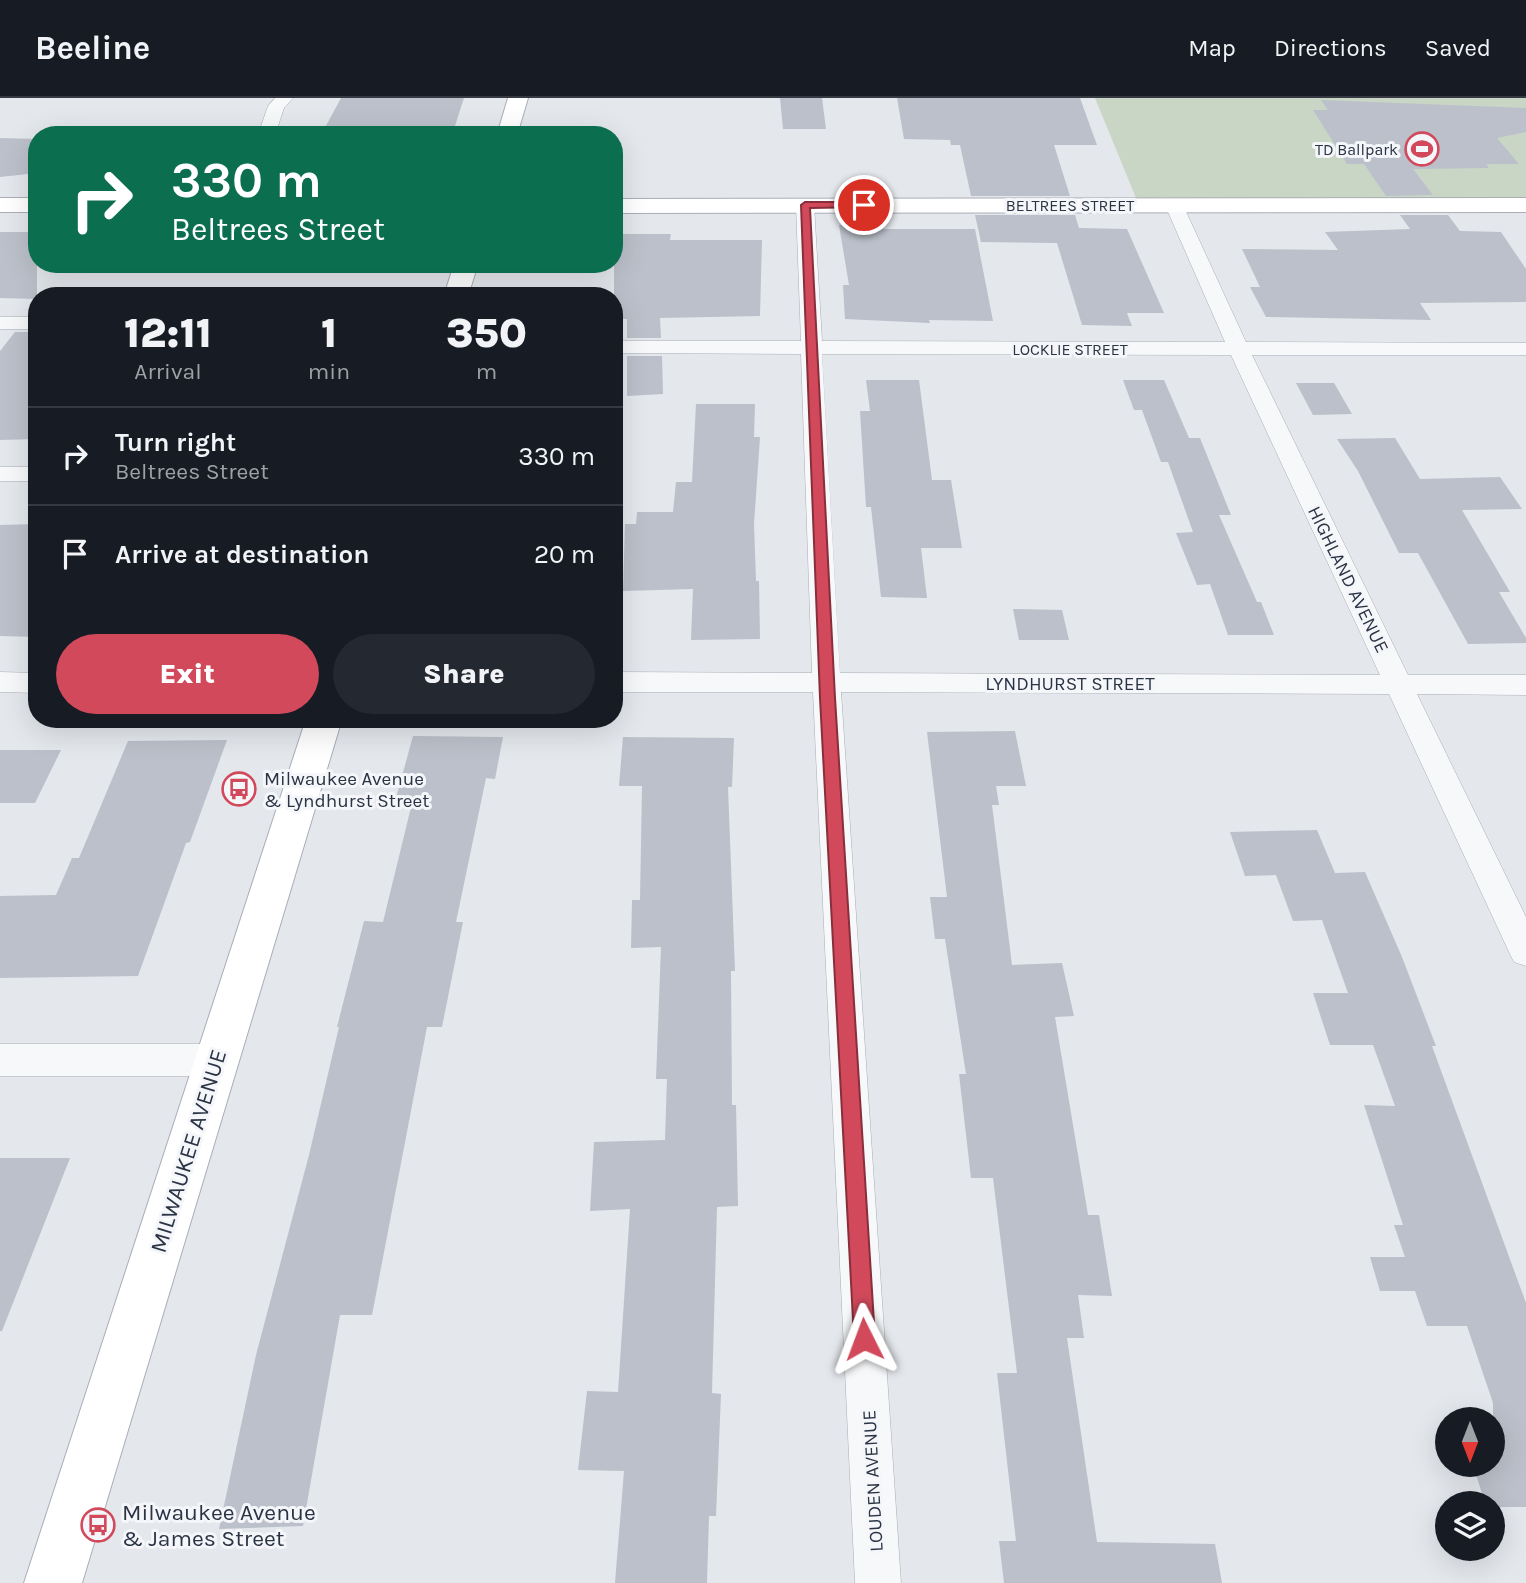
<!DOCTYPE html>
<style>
:root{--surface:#171b24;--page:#242831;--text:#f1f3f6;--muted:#9ea1a6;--line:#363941;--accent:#d1495b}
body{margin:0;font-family:Karla,sans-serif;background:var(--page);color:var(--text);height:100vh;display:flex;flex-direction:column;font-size:26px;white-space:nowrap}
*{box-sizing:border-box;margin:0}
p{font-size:23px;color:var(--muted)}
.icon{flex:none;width:38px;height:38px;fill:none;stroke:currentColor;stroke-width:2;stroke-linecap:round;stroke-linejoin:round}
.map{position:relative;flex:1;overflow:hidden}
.drawer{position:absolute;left:28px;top:189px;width:595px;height:441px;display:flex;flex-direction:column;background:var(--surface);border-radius:28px;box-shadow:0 7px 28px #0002}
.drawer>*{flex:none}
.banner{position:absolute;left:28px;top:28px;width:595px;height:147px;border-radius:28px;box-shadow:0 7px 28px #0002;background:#0b6e4f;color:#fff;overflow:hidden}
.needle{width:46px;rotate:180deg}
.tools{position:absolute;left:1435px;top:1309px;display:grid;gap:14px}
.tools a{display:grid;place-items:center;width:70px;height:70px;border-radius:50%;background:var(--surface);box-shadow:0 7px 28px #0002;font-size:35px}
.pin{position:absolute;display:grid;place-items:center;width:60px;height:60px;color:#fff;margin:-30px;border:4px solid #fff;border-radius:50%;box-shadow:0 2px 7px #0007}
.me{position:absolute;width:77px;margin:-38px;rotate:357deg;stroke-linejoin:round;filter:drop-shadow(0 0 5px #0008)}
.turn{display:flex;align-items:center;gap:24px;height:147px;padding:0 28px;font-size:32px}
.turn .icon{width:91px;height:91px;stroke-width:2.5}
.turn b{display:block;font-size:49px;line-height:60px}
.eta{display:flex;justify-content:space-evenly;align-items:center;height:119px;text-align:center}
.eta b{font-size:42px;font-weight:800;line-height:49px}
.action{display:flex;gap:14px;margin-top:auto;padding:14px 28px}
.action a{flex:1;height:80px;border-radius:42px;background:var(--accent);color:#fff;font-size:28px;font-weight:800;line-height:80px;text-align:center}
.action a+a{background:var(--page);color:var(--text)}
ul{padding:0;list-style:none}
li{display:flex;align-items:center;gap:21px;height:98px;padding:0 28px;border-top:2px solid var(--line)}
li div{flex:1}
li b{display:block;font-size:26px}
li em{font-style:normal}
header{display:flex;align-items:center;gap:42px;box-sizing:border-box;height:98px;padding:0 35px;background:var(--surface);border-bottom:2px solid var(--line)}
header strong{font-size:33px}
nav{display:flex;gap:38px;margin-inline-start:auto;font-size:24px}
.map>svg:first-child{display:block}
</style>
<header>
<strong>Beeline</strong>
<nav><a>Map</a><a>Directions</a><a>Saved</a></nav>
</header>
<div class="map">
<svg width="1526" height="1485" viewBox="0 0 1526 1485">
<rect width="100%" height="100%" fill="#e4e7ec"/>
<path fill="#c9d6c5" d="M 1095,0 L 1526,0 L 1526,101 L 1136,100 Z"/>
<path fill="#bbc0ca" d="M 341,0 L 464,0 L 452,37 L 321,37 Z
M 780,0 L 822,0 L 826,31 L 783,31 Z
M 897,0 L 1080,0 L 1097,47 L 1054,47 L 1070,98 L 971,98 L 960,47 L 951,47 L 950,42 L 904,41 Z
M 1321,2 L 1526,10 L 1526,34 L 1497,40 L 1519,66 L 1486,66 L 1489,70 L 1413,71 L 1433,97 L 1386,98 L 1364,66 L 1347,66 L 1313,12 L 1328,12 Z
M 0,40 L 37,41 L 37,75 L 0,79 Z
M 975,117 L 1075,117 L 1079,130 L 1127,131 L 1164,215 L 1127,215 L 1132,228 L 1082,227 L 1057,145 L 981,144 Z
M 1400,117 L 1448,117 L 1460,133 L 1501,134 L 1526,171 L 1526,204 L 1420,205 L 1431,222 L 1266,219 L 1250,189 L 1260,189 L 1242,151 L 1338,152 L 1325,134 L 1410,131 Z
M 839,127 L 869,127 L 869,131 L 975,131 L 993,223 L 929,222 L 930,225 L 845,221 L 843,187 L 849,187 Z
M 0,134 L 37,134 L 37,201 L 0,200 Z
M 614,136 L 671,136 L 670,142 L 762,142 L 760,218 L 660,220 L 661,240 L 627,240 L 627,221 L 614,221 Z
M 15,234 L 37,234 L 37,341 L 0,342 L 0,253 Z
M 627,258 L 662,258 L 663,296 L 627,298 Z
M 866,282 L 919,282 L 932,382 L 951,382 L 962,450 L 921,450 L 927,500 L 881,499 L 871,409 L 866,409 L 860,313 L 870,313 Z
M 1123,282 L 1164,282 L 1189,340 L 1200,340 L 1231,417 L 1219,417 L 1257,504 L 1261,504 L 1274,537 L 1228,537 L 1210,486 L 1197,487 L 1176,435 L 1193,434 L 1168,364 L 1161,364 L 1142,312 L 1134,312 Z
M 1296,285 L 1334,285 L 1352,316 L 1313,317 Z
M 696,306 L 755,306 L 754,339 L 760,339 L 754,426 L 756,483 L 759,483 L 760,541 L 691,542 L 693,491 L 623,493 L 625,426 L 636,426 L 637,414 L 673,414 L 676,384 L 692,384 Z
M 1395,340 L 1420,381 L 1500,379 L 1522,411 L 1462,412 L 1510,494 L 1499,494 L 1526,540 L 1526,545 L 1468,546 L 1418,455 L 1399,455 L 1358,373 L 1337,341 Z
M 37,426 L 37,539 L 0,538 L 0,427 Z
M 1013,511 L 1062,512 L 1069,542 L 1019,542 Z
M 1015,633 L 1026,688 L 996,688 L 999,707 L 992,707 L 1012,867 L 1062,865 L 1074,918 L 1055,919 L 1088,1117 L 1099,1117 L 1112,1198 L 1078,1197 L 1084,1240 L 1067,1240 L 1097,1444 L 1215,1446 L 1222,1485 L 1004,1485 L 999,1443 L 1016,1443 L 997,1275 L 1017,1275 L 993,1080 L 971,1080 L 959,976 L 966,976 L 945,841 L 935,841 L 930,799 L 947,799 L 927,634 Z
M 413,638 L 503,639 L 495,681 L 486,680 L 456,824 L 463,824 L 442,929 L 427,929 L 372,1217 L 340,1217 L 303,1428 L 219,1431 L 256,1257 L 309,1057 L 339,929 L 337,929 L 364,823 L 383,824 L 413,701 L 396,700 Z
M 623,639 L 734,640 L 732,689 L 728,689 L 735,873 L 731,873 L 732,1007 L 736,1007 L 738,1108 L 717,1109 L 712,1295 L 721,1296 L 716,1418 L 709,1418 L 707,1485 L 615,1485 L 624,1373 L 578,1372 L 587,1293 L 618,1294 L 630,1111 L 590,1113 L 594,1044 L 665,1042 L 667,981 L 656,981 L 661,849 L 631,850 L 632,802 L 640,802 L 642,688 L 619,688 Z
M 227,642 L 190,744 L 186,745 L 138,878 L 0,880 L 0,798 L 56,797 L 72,760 L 79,760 L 128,643 Z
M 0,652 L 61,652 L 35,705 L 0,705 Z
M 1317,732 L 1335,775 L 1365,774 L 1402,859 L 1436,948 L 1432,948 L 1526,1205 L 1526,1409 L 1493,1409 L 1493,1405 L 1485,1405 L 1473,1367 L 1493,1367 L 1493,1305 L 1467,1228 L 1427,1228 L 1415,1193 L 1380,1193 L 1370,1159 L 1405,1159 L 1394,1127 L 1403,1127 L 1364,1007 L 1395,1008 L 1373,947 L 1330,947 L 1313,895 L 1348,895 L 1322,822 L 1293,823 L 1276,777 L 1245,778 L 1230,734 Z
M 0,1060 L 70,1060 L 2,1233 L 0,1233 Z"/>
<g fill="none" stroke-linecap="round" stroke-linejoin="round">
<defs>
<path id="street" d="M 275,0 L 293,0 L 284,10 L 275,37 L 258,37 L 268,8 Z
M 805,101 L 814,107 L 822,243 L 1225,244 L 1165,107 L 1174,101 L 1183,107 L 1246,244 L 1526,245 L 1526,257 L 1252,257 L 1408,577 L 1526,577 L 1526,597 L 1417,596 L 1526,819 L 1526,868 L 1514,864 L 1509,854 L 1389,596 L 841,594 L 901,1485 L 855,1485 L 813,594 L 614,594 L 614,574 L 812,575 L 801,256 L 614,255 L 614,243 L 801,243 L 796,107 ZM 822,256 L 1231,257 L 1380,577 L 840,575 Z
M 0,219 L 37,219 L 37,231 L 0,231 Z
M 0,369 L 37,369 L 37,383 L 0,383 Z
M 0,574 L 37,575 L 37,595 L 0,594 Z
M 0,946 L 216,946 L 229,951 L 234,962 L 229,973 L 216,978 L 0,978 Z"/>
<path id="secondary" d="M 508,0 L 528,0 L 517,37 L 497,37 Z
M 0,100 L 37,100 L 37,114 L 0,114 Z
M 1526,100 L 1526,114 L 614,115 L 614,101 Z
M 454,166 L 478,166 L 468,198 L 444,198 Z
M 306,621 L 342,621 L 82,1485 L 24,1485 Z"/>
</defs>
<use href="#street" stroke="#a9aeb7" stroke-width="1"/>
<use href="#secondary" stroke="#a9aeb7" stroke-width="2"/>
<use href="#street" fill="#f7f8fa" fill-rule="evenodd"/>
<use href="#secondary" fill="#fff" fill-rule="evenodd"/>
</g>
<path fill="#d1495b" stroke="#882f3b" stroke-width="2" d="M 864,104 L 867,105 L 867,109 L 810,110 L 835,600 L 875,1241 L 872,1248 L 864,1251 L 857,1248 L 854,1241 L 820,600 L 801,107 L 805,104 Z"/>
<defs>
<symbol id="stadium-ring" viewBox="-11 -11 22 22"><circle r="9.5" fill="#f4f6f9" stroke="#d1495b" stroke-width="1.5"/><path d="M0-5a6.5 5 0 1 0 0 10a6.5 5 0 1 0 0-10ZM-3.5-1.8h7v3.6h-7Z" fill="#d1495b"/></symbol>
<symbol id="bus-ring" viewBox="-11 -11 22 22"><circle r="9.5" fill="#f4f6f9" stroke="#d1495b" stroke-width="1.5"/><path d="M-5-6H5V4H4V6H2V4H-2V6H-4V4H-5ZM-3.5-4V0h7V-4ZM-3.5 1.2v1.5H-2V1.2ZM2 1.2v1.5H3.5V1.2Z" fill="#d1495b"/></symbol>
</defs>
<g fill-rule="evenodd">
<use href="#stadium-ring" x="1403" y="32" width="38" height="38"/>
<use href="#bus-ring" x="220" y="672" width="38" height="38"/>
<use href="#bus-ring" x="79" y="1408" width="38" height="38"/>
</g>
<g text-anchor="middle" stroke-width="6" stroke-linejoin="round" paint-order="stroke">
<g font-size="16" fill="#2b3445" stroke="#f4f6f9" text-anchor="end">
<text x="1398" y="57">TD Ballpark</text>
</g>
<g font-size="16" fill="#2b3445" stroke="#f4f6f9">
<text x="1070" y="113">BELTREES STREET</text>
<text x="1070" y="257">LOCKLIE STREET</text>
</g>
<g font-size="19" fill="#2b3445" stroke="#f4f6f9">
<text transform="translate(1349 481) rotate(64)" y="7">HIGHLAND AVENUE</text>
<text x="1070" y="592">LYNDHURST STREET</text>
<text transform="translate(872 1383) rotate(-93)" y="7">LOUDEN AVENUE</text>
</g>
<g font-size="19" fill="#2b3445" stroke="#f4f6f9" text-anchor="start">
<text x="264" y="687">Milwaukee Avenue<tspan x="264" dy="22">&amp; Lyndhurst Street</tspan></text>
</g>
<g font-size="23" fill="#2b3445" stroke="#f4f6f9">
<text transform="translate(188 1053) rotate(-73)" y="8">MILWAUKEE AVENUE</text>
</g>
<g font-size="23" fill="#2b3445" stroke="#f4f6f9" text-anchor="start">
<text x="122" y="1422">Milwaukee Avenue<tspan x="122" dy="26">&amp; James Street</tspan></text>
</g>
</g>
</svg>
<div class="tools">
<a><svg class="needle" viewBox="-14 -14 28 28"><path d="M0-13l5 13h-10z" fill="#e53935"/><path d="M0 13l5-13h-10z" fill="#9ea1a6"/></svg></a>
<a><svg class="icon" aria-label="layers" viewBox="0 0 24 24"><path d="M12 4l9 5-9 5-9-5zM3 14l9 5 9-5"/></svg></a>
</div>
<div class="pin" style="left:864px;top:107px;background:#d93025"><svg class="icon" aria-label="arrive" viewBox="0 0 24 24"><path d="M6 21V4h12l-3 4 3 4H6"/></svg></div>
<svg class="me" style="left:864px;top:1241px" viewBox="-20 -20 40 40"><path d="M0-17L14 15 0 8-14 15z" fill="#d1495b" stroke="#fff" stroke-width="4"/></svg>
<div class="banner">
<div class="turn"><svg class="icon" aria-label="right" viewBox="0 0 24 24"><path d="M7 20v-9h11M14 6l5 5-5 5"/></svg><div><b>330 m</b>Beltrees Street</div></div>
</div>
<section class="drawer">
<div class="eta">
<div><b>12:11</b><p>Arrival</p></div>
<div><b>1</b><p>min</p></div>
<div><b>350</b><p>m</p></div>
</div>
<ul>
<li><svg class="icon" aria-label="right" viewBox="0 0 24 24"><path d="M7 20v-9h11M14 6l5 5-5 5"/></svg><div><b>Turn right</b><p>Beltrees Street</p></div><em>330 m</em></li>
<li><svg class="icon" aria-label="arrive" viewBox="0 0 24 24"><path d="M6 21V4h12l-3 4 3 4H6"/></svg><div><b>Arrive at destination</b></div><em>20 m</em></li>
</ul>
<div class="action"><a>Exit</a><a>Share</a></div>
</section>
</div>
